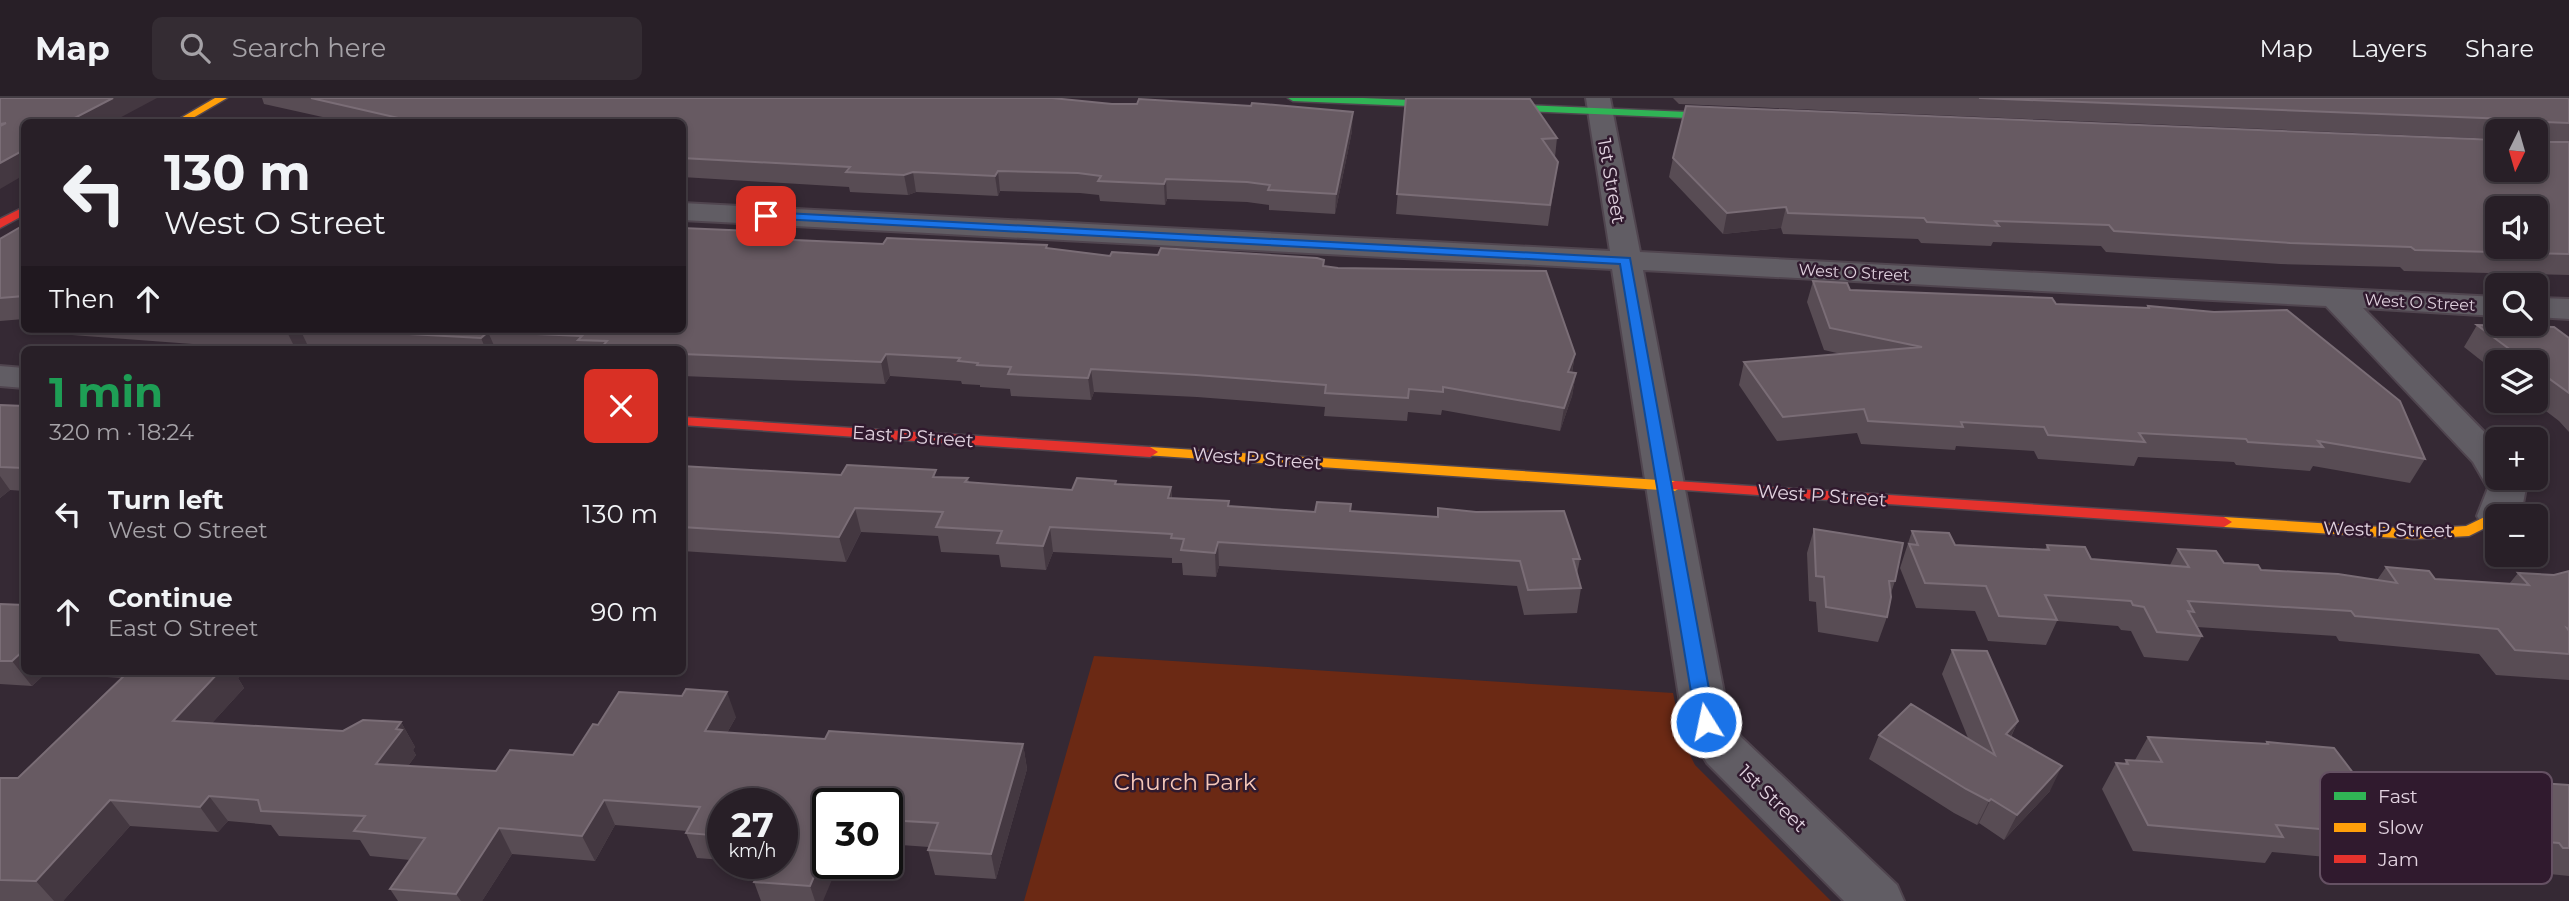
<!DOCTYPE html>
<meta charset="utf-8">
<style>
:root{--surface:#281f27;--page:#342c33;--text:#f1f3f6;--muted:#a5a2a7;--line:#443d44}
body{margin:0;font-family:Montserrat,sans-serif;background:var(--page);color:var(--text);height:100vh;display:flex;flex-direction:column;font-size:26px;white-space:nowrap}
*{box-sizing:border-box;margin:0}
p{font-size:23px;color:var(--muted)}
.icon{flex:none;width:38px;height:38px;fill:none;stroke:currentColor;stroke-width:2;stroke-linecap:round;stroke-linejoin:round}
.map{position:relative;flex:1;overflow:hidden}
.sheet{position:absolute;left:21px;top:248px;width:665px;height:329px;display:flex;flex-direction:column;background:var(--surface);border-radius:10px;box-shadow:0 4px 10px #0003,0 0 0 2px var(--line)}
.sheet>*{flex:none}
.top-card{position:absolute;left:21px;top:21px;width:665px;height:214px;border-radius:10px;box-shadow:0 4px 10px #0003,0 0 0 2px var(--line);background:#281f27;color:var(--text);overflow:hidden}
.needle{width:46px;rotate:185deg}
.controls{position:absolute;left:2485px;top:21px;display:grid;gap:14px}
.controls a{display:grid;place-items:center;width:63px;height:63px;border-radius:10px;background:var(--surface);box-shadow:0 4px 10px #0003,0 0 0 2px var(--line);font-size:35px}
.speed{position:absolute;left:707px;top:690px;display:flex;gap:14px;font-size:35px;font-weight:700;text-align:center}
.speed>*{display:grid;place-content:center;width:91px;height:91px;border-radius:50%;background:var(--surface);box-shadow:0 4px 10px #0003,0 0 0 2px var(--line);line-height:1}
.speed small{font-size:18px;font-weight:400}
.speed .limit{border:4px solid #111;border-radius:10px;background:#fff;color:#111}
.pin{position:absolute;display:grid;place-items:center;width:60px;height:60px;color:#fff;margin:-30px;border-radius:14px;box-shadow:0 4px 10px #0006}
.me{position:absolute;width:77px;margin:-38px;rotate:350deg;stroke-linejoin:round;filter:drop-shadow(0 0 5px #0008)}
.turn{display:flex;align-items:center;gap:24px;height:147px;padding:0 28px;font-size:32px}
.turn .icon{width:91px;height:91px;stroke-width:2.5}
.turn b{display:block;font-size:49px;line-height:60px}
.then{display:flex;align-items:center;height:66px;padding:0 28px;background:#0003;gap:14px;font-size:26px}
.round{display:grid;place-items:center;flex:none;width:74px;height:74px;border-radius:10px;background:var(--page)}
.summary{display:flex;align-items:center;justify-content:space-between;height:119px;padding:0 28px}
h1{font-size:42px;font-weight:700;line-height:52px;color:#1e9e55}
ul{padding:0;list-style:none}
li{display:flex;align-items:center;gap:21px;height:98px;padding:0 28px}
li div{flex:1}
li b{display:block;font-size:26px}
li em{font-style:normal}
header{display:flex;align-items:center;gap:42px;box-sizing:border-box;height:98px;padding:0 35px;background:var(--surface);border-bottom:2px solid var(--line)}
header strong{font-size:33px}
nav{display:flex;gap:38px;margin-inline-start:auto;font-size:24px}
.search{width:490px;height:63px;background:var(--page);display:flex;align-items:center;gap:18px;box-sizing:border-box;padding:0 24px;border-radius:10px;color:var(--muted);font-size:26px}
.map>svg:first-child{display:block}
</style>
<header>
<strong>Map</strong>
<div class="search"><svg class="icon" aria-label="search" viewBox="0 0 24 24"><circle cx="10" cy="10" r="6"/><path d="M15 15l6 6"/></svg>Search here</div>
<nav><a>Map</a><a>Layers</a><a>Share</a></nav>
</header>
<div class="map">
<svg width="2569" height="803" viewBox="0 0 2569 803">
<rect width="100%" height="100%" fill="#352934"/>
<path fill="#6b2914" d="M 1094,558 L 1673,595 L 1683,643 L 1695,667 L 1831,803 L 1024,803 Z"/>
<g fill="none" stroke-linecap="round" stroke-linejoin="round">
<defs>
<path id="street" d="M 1586,0 L 1610,0 L 1640,154 L 2497,199 L 2497,218 L 2363,210 L 2497,347 L 2497,380 L 2520,380 L 2526,390 L 2521,416 L 2497,418 L 2497,430 L 2483,427 L 2477,418 L 2488,390 L 2473,364 L 2326,208 L 1643,172 L 1729,621 L 1741,639 L 1897,787 L 1904,803 L 1844,803 L 1707,665 L 1683,624 L 1612,171 L 682,122 L 682,105 L 1610,153 Z
M 2536,200 L 2569,201 L 2569,221 L 2536,219 Z
M 0,268 L 24,270 L 24,290 L 0,288 Z"/>
<path id="fast" d="M 1288,0 L 1363,0 L 1735,16 L 1740,19 L 1735,22 L 1293,3 Z"/>
<path id="slow" d="M 215,0 L 227,0 L 186,24 L 174,24 Z
M 1150,349 L 1675,383 L 1683,388 L 1675,393 L 1145,357 L 1142,354 Z
M 2497,413 L 2505,418 L 2497,418 L 2497,424 L 2469,438 L 2414,441 L 2224,429 L 2216,424 L 2224,419 L 2414,431 L 2466,428 Z"/>
<path id="jam" d="M 24,109 L 24,117 L 0,130 L 0,121 Z
M 682,319 L 1150,349 L 1158,354 L 1150,359 L 682,327 Z
M 1675,383 L 2224,419 L 2232,424 L 2224,429 L 1670,391 L 1667,388 L 1670,385 Z"/>
</defs>
<use href="#street" stroke="#50454f" stroke-width="4"/>
<use href="#fast" stroke="#50454f" stroke-width="3"/>
<use href="#slow" stroke="#50454f" stroke-width="3"/>
<use href="#jam" stroke="#50454f" stroke-width="3"/>
<use href="#street" fill="#615d64" fill-rule="evenodd"/>
<use href="#fast" fill="#30b455" fill-rule="evenodd"/>
<use href="#slow" fill="#ff9f0a" fill-rule="evenodd"/>
<use href="#jam" fill="#e5322d" fill-rule="evenodd"/>
</g>
<path fill="#584c54" d="M 262,0 L 1052,0 L 1352,33 L 1335,116 L 1269,112 L 1269,107 L 1247,104 L 1167,101 L 1165,107 L 1100,103 L 1099,97 L 1080,95 L 1000,93 L 998,98 L 916,94 L 908,97 L 850,94 L 849,89 L 682,79 L 682,24 L 345,24 L 264,6 Z
M 1406,0 L 1557,40 L 1555,59 L 1555,84 L 1548,128 L 1396,116 Z
M 1673,0 L 2569,0 L 2569,177 L 2404,173 L 2400,169 L 2280,166 L 2106,154 L 2101,148 L 1993,144 L 1991,148 L 1921,145 L 1918,141 L 1783,136 L 1781,130 L 1723,136 L 1669,79 L 1673,60 L 2497,72 L 2536,33 L 2497,33 L 2497,41 L 1679,6 Z
M 24,127 L 24,221 L 0,223 L 0,141 Z
M 779,134 L 781,142 L 883,146 L 1047,150 L 1110,158 L 1158,157 L 1324,162 L 1324,168 L 1575,256 L 1572,275 L 1576,275 L 1572,298 L 1560,333 L 1442,312 L 1441,317 L 1408,314 L 1407,323 L 1324,318 L 1325,309 L 1197,299 L 1094,294 L 1091,302 L 1011,298 L 1010,291 L 980,289 L 980,287 L 962,286 L 961,283 L 890,278 L 885,286 L 682,278 L 682,252 L 415,252 L 413,249 L 307,246 L 300,252 L 272,252 L 45,235 L 42,231 L 682,231 Z
M 1813,183 L 1850,192 L 2056,206 L 2147,210 L 2148,208 L 2425,361 L 2410,385 L 2313,368 L 2310,373 L 2236,367 L 2234,364 L 2138,359 L 2134,368 L 2038,361 L 2034,353 L 1956,348 L 1955,352 L 1861,346 L 1857,335 L 1777,343 L 1739,287 L 1744,264 L 1841,256 L 1824,252 L 1807,204 Z
M 2477,227 L 2569,240 L 2569,334 L 2559,323 L 2533,303 L 2536,303 L 2536,264 L 2497,264 L 2497,275 L 2464,249 Z
M 0,307 L 24,308 L 24,393 L 10,392 L 0,400 Z
M 682,368 L 841,377 L 968,380 L 969,385 L 1072,392 L 1116,386 L 1171,389 L 1172,400 L 1229,408 L 1315,414 L 1351,413 L 1437,419 L 1438,410 L 1580,461 L 1577,476 L 1581,490 L 1577,515 L 1524,517 L 1517,488 L 1219,468 L 1216,479 L 1183,477 L 1182,465 L 1172,465 L 1172,460 L 1053,454 L 1046,472 L 1001,469 L 999,457 L 941,454 L 938,438 L 861,434 L 846,464 L 682,453 Z
M 1814,431 L 1895,483 L 1891,495 L 1887,519 L 1878,544 L 1818,534 L 1816,504 L 1809,503 L 1807,455 Z
M 1912,433 L 1955,447 L 2045,452 L 2047,447 L 2091,461 L 2170,467 L 2178,451 L 2224,465 L 2261,472 L 2377,482 L 2386,469 L 2435,481 L 2509,486 L 2518,475 L 2554,477 L 2569,473 L 2569,582 L 2496,577 L 2479,556 L 2339,543 L 2336,538 L 2197,529 L 2202,538 L 2188,563 L 2144,559 L 2131,533 L 2121,532 L 2118,528 L 2057,523 L 2046,547 L 1988,543 L 1975,513 L 1916,510 L 1900,470 Z
M 0,506 L 24,574 L 244,574 L 238,580 L 244,590 L 212,625 L 343,633 L 401,624 L 415,649 L 413,652 L 416,657 L 408,668 L 496,673 L 573,657 L 598,627 L 736,619 L 727,635 L 825,641 L 1023,646 L 1027,671 L 996,781 L 935,777 L 928,752 L 929,749 L 887,746 L 887,705 L 828,705 L 823,803 L 761,803 L 754,784 L 762,767 L 761,765 L 759,765 L 782,765 L 782,705 L 723,705 L 723,762 L 697,760 L 686,735 L 687,733 L 615,727 L 595,763 L 512,756 L 482,803 L 398,803 L 390,791 L 410,762 L 370,758 L 360,742 L 279,738 L 271,727 L 228,723 L 218,734 L 130,728 L 63,803 L 0,803 L 0,680 L 18,680 L 122,580 L 46,575 L 32,588 L 0,586 Z
M 1952,552 L 2018,623 L 2011,639 L 2050,693 L 2004,742 L 1979,725 L 1977,727 L 1954,715 L 1869,661 L 1879,637 L 1968,640 L 1942,576 Z
M 2148,639 L 2265,646 L 2267,644 L 2354,676 L 2451,686 L 2456,679 L 2569,687 L 2569,778 L 2540,775 L 2537,770 L 2383,759 L 2380,764 L 2272,754 L 2265,765 L 2133,753 L 2102,691 L 2116,665 L 2124,666 L 2126,662 L 2135,662 Z"/>
<path fill="#443841" d="M 113,0 L 157,0 L 112,24 L 67,24 Z
M 1353,14 L 1352,33 L 1335,116 L 1336,96 Z
M 24,49 L 24,77 L 0,91 L 0,65 Z
M 998,73 L 1000,93 L 998,98 L 995,78 Z
M 913,74 L 916,94 L 908,97 L 904,77 Z
M 1166,81 L 1167,101 L 1165,107 L 1164,86 Z
M 1786,109 L 1781,130 L 1723,136 L 1727,115 Z
M 779,134 L 784,155 L 773,141 Z
M 287,231 L 300,231 L 307,246 L 300,252 L 296,252 L 286,232 Z
M 488,234 L 496,252 L 486,252 L 481,240 Z
M 886,256 L 890,278 L 885,286 L 881,264 Z
M 1575,256 L 1571,278 L 1568,274 Z
M 1091,271 L 1094,294 L 1091,302 L 1088,280 Z
M 1576,275 L 1572,298 L 1560,333 L 1564,310 Z
M 0,378 L 10,392 L 0,400 Z
M 1171,389 L 1172,413 L 1168,400 Z
M 855,410 L 861,434 L 846,464 L 839,439 Z
M 1050,429 L 1053,454 L 1046,472 L 1043,448 Z
M 1218,444 L 1219,468 L 1216,479 L 1215,455 Z
M 24,552 L 24,574 L 45,574 L 46,575 L 32,588 L 12,563 Z
M 219,574 L 244,574 L 238,580 L 244,590 L 191,648 L 173,623 Z
M 727,594 L 736,619 L 714,658 L 705,633 Z
M 2018,623 L 2006,648 L 2006,636 Z
M 401,624 L 415,649 L 413,652 L 416,657 L 391,691 L 376,666 L 396,631 Z
M 1023,646 L 1027,671 L 996,781 L 991,756 Z
M 2062,668 L 2050,693 L 2004,742 L 2017,717 Z
M 209,698 L 228,723 L 218,734 L 200,709 Z
M 1991,701 L 1979,725 L 1977,727 L 1989,703 Z
M 110,702 L 130,728 L 63,803 L 54,803 L 36,783 Z
M 604,702 L 615,727 L 595,763 L 582,738 Z
M 499,730 L 512,756 L 482,803 L 461,803 L 456,796 Z
M 828,746 L 828,765 L 839,765 L 823,803 L 815,803 L 810,788 Z"/>
<path fill="#675a62" stroke="#7a6d76" stroke-width="2" fill-rule="evenodd" d="M 0,0 L 113,0 L 67,24 L 24,24 L 24,49 L 23,50 L 24,51 L 24,52 L 0,65 L 0,28 L 6,25 L 0,26 Z
M 311,0 L 1052,0 L 1112,6 L 1137,6 L 1139,1 L 1251,8 L 1252,5 L 1353,14 L 1336,96 L 1268,92 L 1270,87 L 1247,84 L 1166,81 L 1164,86 L 1098,83 L 1101,78 L 1078,75 L 998,73 L 995,78 L 913,74 L 904,77 L 846,74 L 850,69 L 682,60 L 682,24 L 403,24 L 403,21 Z
M 1406,0 L 1530,1 L 1557,40 L 1542,41 L 1558,64 L 1550,107 L 1397,96 Z
M 1979,0 L 2569,0 L 2569,25 L 2545,24 L 2545,44 L 2569,44 L 2569,156 L 2415,152 L 2411,149 L 2290,145 L 2114,133 L 2109,127 L 1995,123 L 1999,128 L 1927,124 L 1924,120 L 1788,115 L 1786,109 L 1727,115 L 1673,60 L 1686,8 L 2497,42 L 2497,72 L 2536,72 L 2536,33 L 2509,33 L 2510,24 L 2508,21 ZM 2497,110 L 2536,110 L 2536,149 L 2497,149 Z
M 24,127 L 24,198 L 0,200 L 0,141 Z
M 682,130 L 779,134 L 773,141 L 883,146 L 887,140 L 1047,147 L 1046,150 L 1110,158 L 1112,154 L 1158,157 L 1161,150 L 1317,160 L 1324,162 L 1323,168 L 1338,170 L 1546,173 L 1575,256 L 1568,274 L 1576,275 L 1564,310 L 1443,289 L 1443,294 L 1409,291 L 1408,300 L 1325,295 L 1326,287 L 1196,277 L 1091,271 L 1088,280 L 1008,276 L 1011,269 L 977,267 L 978,265 L 958,263 L 960,260 L 886,256 L 881,264 L 682,256 L 682,252 L 618,252 L 600,251 L 607,243 L 578,242 L 582,238 L 488,234 L 481,240 L 407,236 L 413,231 L 682,231 Z
M 1813,183 L 1847,185 L 1850,192 L 2052,200 L 2056,206 L 2149,210 L 2148,208 L 2214,214 L 2287,212 L 2400,303 L 2425,361 L 2318,343 L 2323,349 L 2248,344 L 2246,341 L 2139,335 L 2145,344 L 2048,337 L 2044,329 L 1961,324 L 1963,329 L 1868,323 L 1864,311 L 1783,319 L 1744,264 L 1922,249 L 1830,230 Z
M 2477,227 L 2554,229 L 2569,240 L 2569,295 L 2536,271 L 2536,264 L 2527,264 Z
M 0,307 L 24,308 L 24,370 L 0,369 Z
M 847,367 L 936,372 L 933,379 L 968,380 L 965,384 L 1072,392 L 1077,380 L 1116,383 L 1115,386 L 1171,389 L 1168,400 L 1229,403 L 1228,408 L 1315,414 L 1317,404 L 1351,406 L 1350,413 L 1438,419 L 1438,410 L 1476,414 L 1564,413 L 1580,461 L 1573,461 L 1581,490 L 1528,492 L 1520,463 L 1218,444 L 1215,455 L 1181,452 L 1184,441 L 1171,440 L 1172,436 L 1050,429 L 1043,448 L 997,445 L 1002,433 L 936,429 L 943,414 L 855,410 L 839,439 L 682,429 L 682,368 L 841,377 Z
M 1814,431 L 1903,445 L 1895,483 L 1889,483 L 1891,499 L 1887,519 L 1826,509 L 1824,479 L 1816,478 Z
M 1912,433 L 1949,435 L 1955,447 L 2049,452 L 2047,447 L 2085,449 L 2091,461 L 2189,469 L 2178,451 L 2216,453 L 2224,465 L 2258,467 L 2261,472 L 2338,476 L 2397,485 L 2386,469 L 2429,473 L 2435,481 L 2529,487 L 2518,475 L 2554,477 L 2569,473 L 2569,531 L 2567,530 L 2569,533 L 2569,556 L 2515,552 L 2498,531 L 2355,518 L 2351,513 L 2188,503 L 2194,514 L 2188,513 L 2202,538 L 2157,534 L 2144,509 L 2133,507 L 2131,503 L 2045,497 L 2057,522 L 1999,518 L 1986,488 L 1925,485 L 1909,446 L 1918,447 Z
M 0,506 L 24,507 L 24,552 L 12,563 L 0,563 Z
M 1952,552 L 1987,553 L 2018,623 L 2006,636 L 2062,668 L 2017,717 L 1991,701 L 1989,703 L 1966,691 L 1879,637 L 1911,606 L 1995,657 Z
M 128,574 L 219,574 L 173,623 L 343,633 L 363,622 L 401,624 L 396,631 L 402,632 L 376,666 L 496,673 L 510,652 L 573,657 L 593,626 L 598,627 L 619,594 L 682,598 L 686,591 L 727,594 L 705,633 L 825,641 L 829,633 L 1023,646 L 991,756 L 928,752 L 938,725 L 887,722 L 887,705 L 828,705 L 828,746 L 810,788 L 754,784 L 763,765 L 782,765 L 782,705 L 723,705 L 723,738 L 686,735 L 700,709 L 604,702 L 582,738 L 499,730 L 456,796 L 390,791 L 425,740 L 354,733 L 365,718 L 261,713 L 258,702 L 209,698 L 200,709 L 110,702 L 36,783 L 0,782 L 0,680 L 18,680 Z
M 2148,639 L 2268,646 L 2267,644 L 2334,650 L 2354,676 L 2462,687 L 2456,679 L 2569,687 L 2569,750 L 2563,750 L 2559,745 L 2396,733 L 2399,738 L 2276,727 L 2283,739 L 2148,727 L 2116,665 L 2128,666 L 2126,662 L 2162,664 Z"/>
<path fill="#1a73e8" stroke="#114b97" stroke-width="2" d="M 766,114 L 1630,160 L 1715,624 L 1706,632 L 1696,624 L 1620,166 L 762,120 L 760,118 Z"/>
<g text-anchor="middle" stroke-width="5" stroke-linejoin="round" paint-order="stroke">
<g font-size="16" fill="#e1d2df" stroke="#301a2e">
<text transform="translate(1854 174) rotate(3)" y="6">West O Street</text>
<text transform="translate(2420 204) rotate(3)" y="6">West O Street</text>
</g>
<g font-size="19" fill="#e1d2df" stroke="#301a2e">
<text transform="translate(1612 83) rotate(80)" y="7">1st Street</text>
<text transform="translate(913 338) rotate(4)" y="7">East P Street</text>
<text transform="translate(1257 360) rotate(4)" y="7">West P Street</text>
<text transform="translate(1822 397) rotate(4)" y="7">West P Street</text>
<text transform="translate(2388 431) rotate(1)" y="7">West P Street</text>
<text transform="translate(1773 700) rotate(44)" y="7">1st Street</text>
</g>
<g font-size="23" fill="#f5c7b8" stroke="#301a2e">
<text x="1185" y="692">Church Park</text>
</g>
</g>
<rect x="2320" y="674" width="232" height="112" rx="10" fill="#301a2e" stroke="#655163" stroke-width="2"/>
<rect x="2334" y="694" width="32" height="8" fill="#30b455"/>
<rect x="2334" y="725" width="32" height="9" fill="#ff9f0a"/>
<rect x="2334" y="757" width="32" height="8" fill="#e5322d"/>
<g font-size="19" fill="#e1d2df">
<text x="2378" y="705">Fast</text>
<text x="2378" y="736">Slow</text>
<text x="2378" y="768">Jam</text>
</g>
</svg>
<div class="controls">
<a><svg class="needle" viewBox="-14 -14 28 28"><path d="M0-13l5 13h-10z" fill="#e53935"/><path d="M0 13l5-13h-10z" fill="#a5a2a7"/></svg></a>
<a><svg class="icon" aria-label="sound" viewBox="0 0 24 24"><path d="M4 9h4l5-4v14l-5-4H4zM17 9q2 3 0 6"/></svg></a>
<a><svg class="icon" aria-label="search" viewBox="0 0 24 24"><circle cx="10" cy="10" r="6"/><path d="M15 15l6 6"/></svg></a>
<a><svg class="icon" aria-label="layers" viewBox="0 0 24 24"><path d="M12 4l9 5-9 5-9-5zM3 14l9 5 9-5"/></svg></a>
<a>+</a>
<a>−</a>
</div>
<div class="speed"><div>27<small>km/h</small></div><div class="limit">30</div></div>
<div class="pin" style="left:766px;top:118px;background:#d93025"><svg class="icon" aria-label="arrive" viewBox="0 0 24 24"><path d="M6 21V4h12l-3 4 3 4H6"/></svg></div>
<svg class="me" style="left:1706px;top:624px" viewBox="-20 -20 40 40"><circle r="17" fill="#1a73e8" stroke="#fff" stroke-width="3"/><path d="M0-11L8 9 0 5-8 9z" fill="#fff"/></svg>
<div class="top-card">
<div class="turn"><svg class="icon" aria-label="left" viewBox="0 0 24 24"><path d="M17 20v-9H6M10 6l-5 5 5 5"/></svg><div><b>130 m</b>West O Street</div></div>
<div class="then">Then<svg class="icon" aria-label="ahead" viewBox="0 0 24 24"><path d="M12 20V5M6 11l6-6 6 6"/></svg></div>
</div>
<section class="sheet">
<div class="summary"><div><h1>1 min</h1><p>320 m · 18:24</p></div><a class="round" style="background:#d93025;color:#fff"><svg class="icon" aria-label="close" viewBox="0 0 24 24"><path d="M6 6l12 12M18 6L6 18"/></svg></a></div>
<ul>
<li><svg class="icon" aria-label="left" viewBox="0 0 24 24"><path d="M17 20v-9H6M10 6l-5 5 5 5"/></svg><div><b>Turn left</b><p>West O Street</p></div><em>130 m</em></li>
<li><svg class="icon" aria-label="ahead" viewBox="0 0 24 24"><path d="M12 20V5M6 11l6-6 6 6"/></svg><div><b>Continue</b><p>East O Street</p></div><em>90 m</em></li>
</ul>
</section>
</div>
